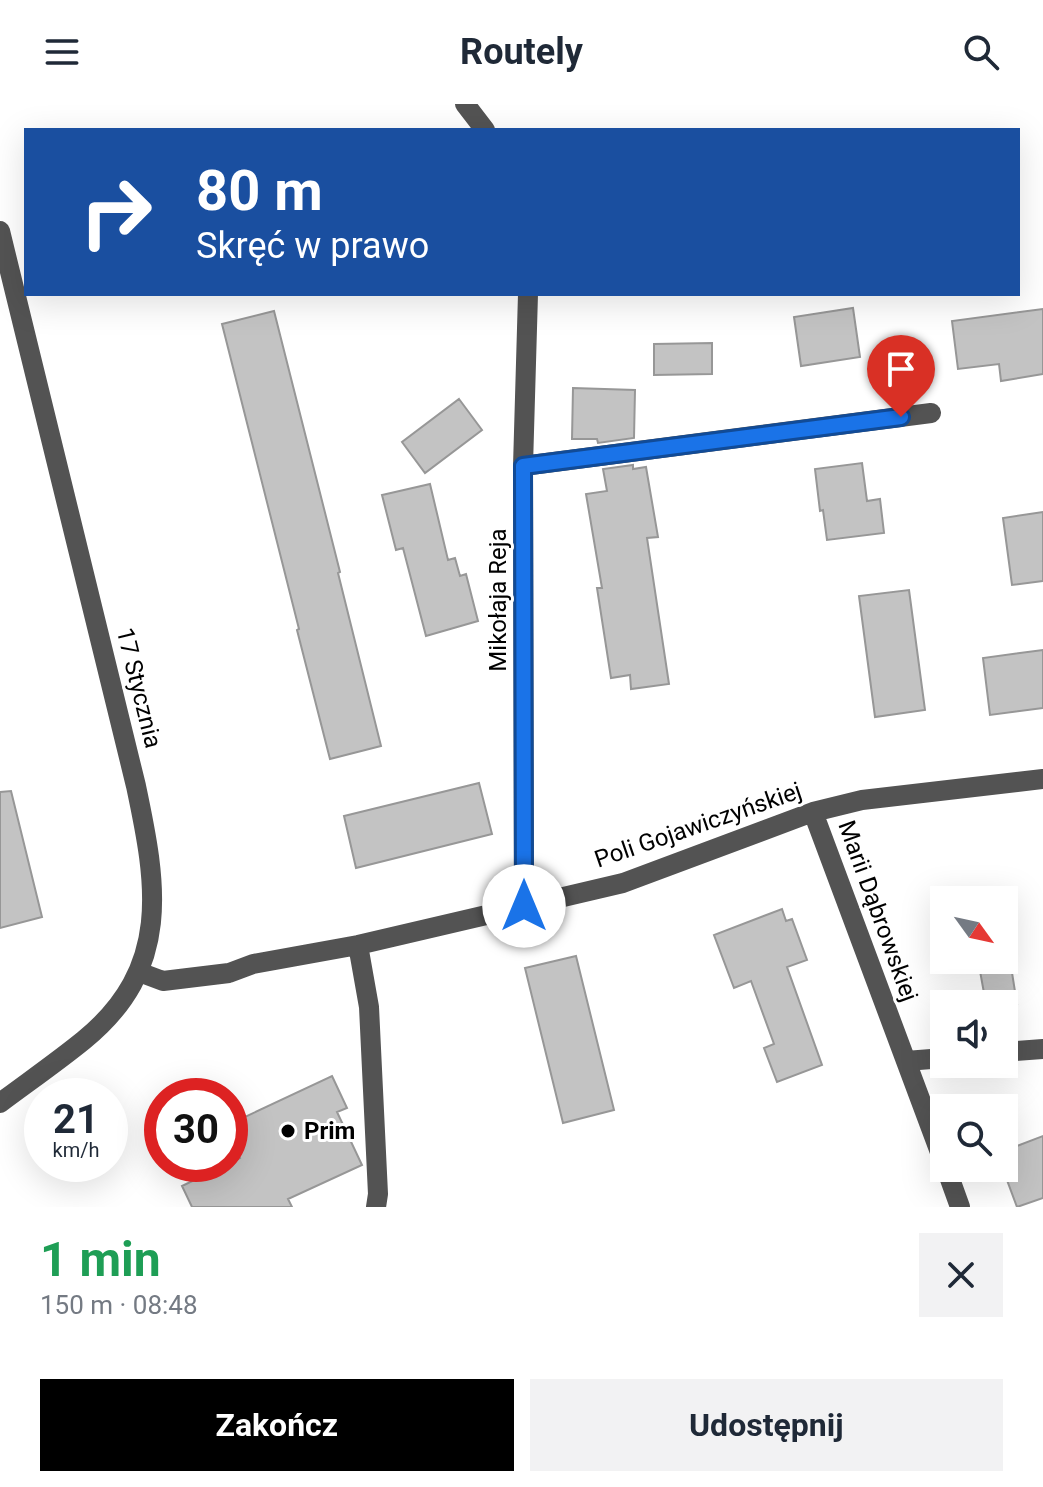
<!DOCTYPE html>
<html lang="pl">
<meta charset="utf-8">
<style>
:root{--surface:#fff;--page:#f2f2f3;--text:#1f2937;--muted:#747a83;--accent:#000}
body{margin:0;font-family:Roboto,sans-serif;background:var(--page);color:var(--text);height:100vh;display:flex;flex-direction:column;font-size:30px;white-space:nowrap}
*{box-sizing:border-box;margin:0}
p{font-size:26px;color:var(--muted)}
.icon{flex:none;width:44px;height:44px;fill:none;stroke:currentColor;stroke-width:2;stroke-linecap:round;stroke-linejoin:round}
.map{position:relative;height:1103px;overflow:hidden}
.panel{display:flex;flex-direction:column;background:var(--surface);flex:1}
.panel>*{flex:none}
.hud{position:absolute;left:24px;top:24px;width:996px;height:168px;border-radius:0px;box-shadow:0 8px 32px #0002;background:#1a4fa0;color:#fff;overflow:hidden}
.needle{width:52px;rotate:123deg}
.controls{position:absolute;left:930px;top:782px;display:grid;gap:16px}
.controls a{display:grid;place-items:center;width:88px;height:88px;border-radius:0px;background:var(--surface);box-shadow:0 8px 32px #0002;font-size:40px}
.speed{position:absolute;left:24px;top:974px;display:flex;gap:16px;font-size:40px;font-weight:700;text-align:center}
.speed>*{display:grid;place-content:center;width:104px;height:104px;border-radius:50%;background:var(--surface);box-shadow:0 8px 32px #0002;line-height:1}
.speed small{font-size:20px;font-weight:400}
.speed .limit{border:12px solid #d22;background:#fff;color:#111}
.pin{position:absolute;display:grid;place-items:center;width:68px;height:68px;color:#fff;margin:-82px -34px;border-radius:50% 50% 50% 0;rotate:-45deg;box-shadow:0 0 8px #0007}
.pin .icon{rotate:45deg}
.me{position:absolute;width:88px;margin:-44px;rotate:0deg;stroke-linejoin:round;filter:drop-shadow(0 0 6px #0008)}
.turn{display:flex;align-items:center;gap:28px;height:168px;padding:0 40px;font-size:36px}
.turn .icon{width:104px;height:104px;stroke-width:2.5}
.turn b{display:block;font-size:56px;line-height:68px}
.round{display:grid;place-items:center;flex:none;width:84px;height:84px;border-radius:0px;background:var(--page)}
.overview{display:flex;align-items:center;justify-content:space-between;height:136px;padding:0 40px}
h1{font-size:48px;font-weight:700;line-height:60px;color:#1e9e55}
.primary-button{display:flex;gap:16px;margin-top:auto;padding:16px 40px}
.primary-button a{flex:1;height:92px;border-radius:0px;background:var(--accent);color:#fff;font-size:32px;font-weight:700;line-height:92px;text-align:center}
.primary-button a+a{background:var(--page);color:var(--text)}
header{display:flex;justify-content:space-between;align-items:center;height:104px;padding:0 40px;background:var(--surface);font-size:36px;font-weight:700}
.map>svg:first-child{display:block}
</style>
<header><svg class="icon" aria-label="menu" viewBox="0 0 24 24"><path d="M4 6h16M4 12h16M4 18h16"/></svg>Routely<svg class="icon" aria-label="search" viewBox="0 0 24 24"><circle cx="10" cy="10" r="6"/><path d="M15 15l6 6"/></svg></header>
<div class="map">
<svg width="1043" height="1103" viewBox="0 0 1043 1103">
<rect width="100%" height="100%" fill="#fff"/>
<path fill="#c3c3c3" stroke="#979797" stroke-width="2" d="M 853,204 L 860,253 L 801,262 L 794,213 Z
M 1043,205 L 1043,270 L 1001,277 L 999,260 L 958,265 L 952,217 Z
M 274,207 L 340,468 L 338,469 L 381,642 L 330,655 L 297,526 L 299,525 L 222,220 Z
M 712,239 L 712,270 L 654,271 L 654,240 Z
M 573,284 L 635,286 L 634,334 L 598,339 L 597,335 L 572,335 Z
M 459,295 L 482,326 L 425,369 L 402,338 Z
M 862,359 L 867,397 L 880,395 L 884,429 L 827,436 L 823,406 L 820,407 L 815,365 Z
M 633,361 L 633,365 L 646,363 L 658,433 L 647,434 L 669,580 L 631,585 L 630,571 L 611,574 L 597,484 L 602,484 L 586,390 L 607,387 L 603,365 Z
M 430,380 L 448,456 L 455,454 L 460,472 L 466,470 L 478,517 L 426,532 L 403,444 L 396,446 L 382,391 Z
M 1043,408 L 1043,477 L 1012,481 L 1003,414 Z
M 909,486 L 925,606 L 875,613 L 859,492 Z
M 1043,546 L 1043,604 L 990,611 L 983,554 Z
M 479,679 L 492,730 L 356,764 L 344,712 Z
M 11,687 L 42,813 L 0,824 L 0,688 Z
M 782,805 L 786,817 L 792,815 L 807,856 L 787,863 L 822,961 L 777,978 L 764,944 L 774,940 L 751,877 L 734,884 L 714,831 Z
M 576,852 L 614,1006 L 563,1019 L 525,864 Z
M 978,856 L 1010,856 L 1017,900 L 986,900 Z
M 332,972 L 347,1004 L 337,1008 L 362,1061 L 288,1095 L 292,1103 L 192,1103 L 182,1082 L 240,1054 L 230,1033 L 230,1020 Z
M 1043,1032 L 1043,1094 L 1017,1103 L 1004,1068 L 1004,1047 Z"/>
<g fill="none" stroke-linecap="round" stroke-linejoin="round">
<path stroke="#535353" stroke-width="20" d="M 465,0 L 485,26
M 0,127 L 136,682 C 157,781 172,864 84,936 C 57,958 28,978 0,999
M 523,362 L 931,309
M 813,708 L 944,1059
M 524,802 L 523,362 L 528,190
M 358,841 L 369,903 L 378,1090 L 376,1103
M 139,868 L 163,877 L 229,869 L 253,860 L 358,841 L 623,779 L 813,708 L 862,696 L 1043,675
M 1004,948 L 1043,945
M 906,957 L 944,954
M 946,1064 L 960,1103"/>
</g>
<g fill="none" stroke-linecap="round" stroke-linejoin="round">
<defs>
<path id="route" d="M 524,802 L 523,362 L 901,313"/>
</defs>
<use href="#route" stroke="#114b97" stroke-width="20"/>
<use href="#route" stroke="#1a73e8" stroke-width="14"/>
</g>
<circle fill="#000" stroke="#fff" stroke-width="3" cx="288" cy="1027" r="8"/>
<g text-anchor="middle" stroke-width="6" stroke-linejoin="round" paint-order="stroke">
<g font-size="24" fill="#000" stroke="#fff">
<text transform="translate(498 496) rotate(-90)" y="8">Mikołaja Reja</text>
<text transform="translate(139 584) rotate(76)" y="8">17 Stycznia</text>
<text transform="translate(698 721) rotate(-19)" y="8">Poli Gojawiczyńskiej</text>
<text transform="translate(878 807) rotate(70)" y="8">Marii Dąbrowskiej</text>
</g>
<g font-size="24" font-weight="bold" fill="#000" stroke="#fff" text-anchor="start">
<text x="304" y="1035">Prim</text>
</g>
</g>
</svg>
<div class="controls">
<a><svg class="needle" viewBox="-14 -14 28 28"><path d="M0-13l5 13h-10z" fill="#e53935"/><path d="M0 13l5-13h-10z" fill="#747a83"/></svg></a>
<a><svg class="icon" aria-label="sound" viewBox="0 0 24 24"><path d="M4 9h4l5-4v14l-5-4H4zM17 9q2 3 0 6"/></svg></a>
<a><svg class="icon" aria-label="search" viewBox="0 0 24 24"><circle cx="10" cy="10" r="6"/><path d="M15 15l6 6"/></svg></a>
</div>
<div class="speed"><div>21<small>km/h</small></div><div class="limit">30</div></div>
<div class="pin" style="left:901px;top:313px;background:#d93025"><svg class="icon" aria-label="arrive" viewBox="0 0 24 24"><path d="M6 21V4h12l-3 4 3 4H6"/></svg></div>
<svg class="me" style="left:524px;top:802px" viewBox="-20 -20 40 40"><circle r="19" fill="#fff"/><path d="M0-13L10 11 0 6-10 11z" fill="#1a73e8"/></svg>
<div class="hud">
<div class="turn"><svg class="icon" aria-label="right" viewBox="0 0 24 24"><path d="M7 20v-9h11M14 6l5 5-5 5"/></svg><div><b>80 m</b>Skręć w prawo</div></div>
</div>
</div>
<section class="panel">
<div class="overview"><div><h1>1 min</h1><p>150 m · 08:48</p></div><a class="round"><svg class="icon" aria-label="close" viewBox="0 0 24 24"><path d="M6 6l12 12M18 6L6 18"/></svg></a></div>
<div class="primary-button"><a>Zakończ</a><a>Udostępnij</a></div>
</section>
